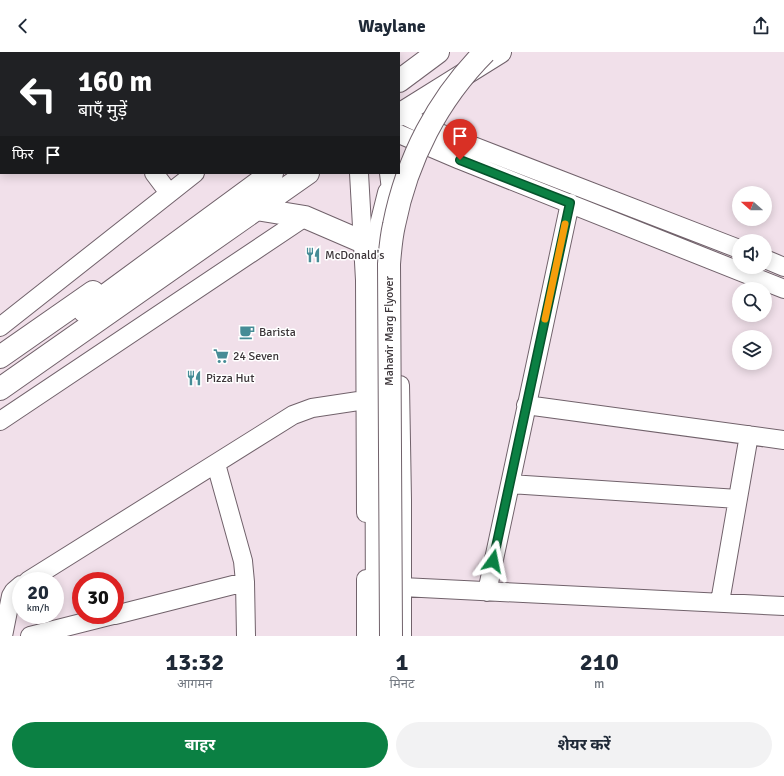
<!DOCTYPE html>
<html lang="hi">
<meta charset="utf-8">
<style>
:root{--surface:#fff;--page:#f2f2f3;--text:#1f2937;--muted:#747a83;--accent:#0b8043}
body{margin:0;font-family:Signika,"Noto Sans Devanagari",sans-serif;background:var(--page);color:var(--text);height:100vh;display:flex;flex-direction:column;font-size:15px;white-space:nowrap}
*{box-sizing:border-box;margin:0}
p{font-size:13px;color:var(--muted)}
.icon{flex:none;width:22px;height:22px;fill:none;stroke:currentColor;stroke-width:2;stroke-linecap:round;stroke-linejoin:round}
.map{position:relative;height:584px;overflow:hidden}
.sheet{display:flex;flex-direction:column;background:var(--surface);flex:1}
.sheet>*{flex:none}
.top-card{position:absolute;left:0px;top:0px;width:400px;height:122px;box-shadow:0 2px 10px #0003;background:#202124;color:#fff;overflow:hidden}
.needle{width:26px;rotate:291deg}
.fabs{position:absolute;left:732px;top:134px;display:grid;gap:8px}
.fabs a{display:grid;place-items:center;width:40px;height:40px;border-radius:50%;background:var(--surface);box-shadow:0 2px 10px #0003;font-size:20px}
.speed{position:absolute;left:12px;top:520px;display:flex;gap:8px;font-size:20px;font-weight:700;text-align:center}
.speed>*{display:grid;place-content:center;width:52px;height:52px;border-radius:50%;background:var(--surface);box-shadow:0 2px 10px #0003;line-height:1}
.speed small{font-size:10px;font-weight:400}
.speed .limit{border:6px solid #d22;background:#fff;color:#111}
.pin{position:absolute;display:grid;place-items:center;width:34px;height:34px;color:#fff;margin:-41px -17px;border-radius:50% 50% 50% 0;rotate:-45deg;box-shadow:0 0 4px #0007}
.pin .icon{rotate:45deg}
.me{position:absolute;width:44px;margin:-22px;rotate:12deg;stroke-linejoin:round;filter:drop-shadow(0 0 3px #0008)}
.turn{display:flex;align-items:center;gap:14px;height:84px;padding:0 12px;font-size:18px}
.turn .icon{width:52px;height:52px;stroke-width:2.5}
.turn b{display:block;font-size:28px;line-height:34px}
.then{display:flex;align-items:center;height:38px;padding:0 12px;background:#0003;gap:8px;font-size:15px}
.eta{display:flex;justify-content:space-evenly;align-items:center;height:68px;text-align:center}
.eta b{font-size:24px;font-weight:700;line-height:28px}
.action{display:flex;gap:8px;margin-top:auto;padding:8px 12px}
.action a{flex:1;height:46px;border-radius:24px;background:var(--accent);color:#fff;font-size:16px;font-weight:700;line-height:46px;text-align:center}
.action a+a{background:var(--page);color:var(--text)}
header{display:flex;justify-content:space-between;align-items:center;height:52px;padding:0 12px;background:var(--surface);font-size:18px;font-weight:700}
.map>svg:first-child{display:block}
</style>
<header><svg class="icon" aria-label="back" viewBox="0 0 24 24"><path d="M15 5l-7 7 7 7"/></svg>Waylane<svg class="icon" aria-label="share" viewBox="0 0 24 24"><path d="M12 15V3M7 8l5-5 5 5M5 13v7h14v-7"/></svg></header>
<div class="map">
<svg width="784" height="584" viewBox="0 0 784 584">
<rect width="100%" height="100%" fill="#f1e0ea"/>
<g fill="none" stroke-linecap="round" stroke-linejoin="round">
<defs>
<path id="minor" d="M 121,0 L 121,1
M 211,0 L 214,1
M 354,0 L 354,1
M 374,0 L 374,1
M 399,61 L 442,82 L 739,197
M 399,82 L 460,108 L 784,237
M 154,121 L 169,141
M 359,121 L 365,228 L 366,461
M 389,121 L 393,154
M 765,207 L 784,215
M 0,275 L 195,121
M 400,333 L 402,448 L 402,584
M 526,353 L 784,388
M 0,369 L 305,165
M 216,412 L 243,509 L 245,530 L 246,584
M 510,432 L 738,447
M 28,529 L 293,363 L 312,356 L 365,348
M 402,535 L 784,554
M 487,540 L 570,151
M 720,550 L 749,383
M 115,563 L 245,530
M 3,584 L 11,544 L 14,539 L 21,533
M 30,584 L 113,563
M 366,584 L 366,527"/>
<path id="major" d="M 399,29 L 438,0
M 399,63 L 500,0
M 256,157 L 305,165 L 363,190
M 84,259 L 272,121
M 0,305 L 93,240
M 0,337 L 308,121"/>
<path id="highway" d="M 377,584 L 376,215 L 381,173 L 389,141"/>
</defs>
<use href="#minor" stroke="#71626b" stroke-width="20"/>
<use href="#major" stroke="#71626b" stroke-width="24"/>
<use href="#highway" stroke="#71626b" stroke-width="24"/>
<use href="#minor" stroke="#fff" stroke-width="18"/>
<use href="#major" stroke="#fff" stroke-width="22"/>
<use href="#highway" stroke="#fff" stroke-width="22"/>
<defs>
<path id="highway-bridge" d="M 391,584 L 389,212 C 390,199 391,186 394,173 C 407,107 438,47 485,0"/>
</defs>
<use href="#highway-bridge" stroke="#71626b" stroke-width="24" stroke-linecap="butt"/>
<use href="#highway-bridge" stroke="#fff" stroke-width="22"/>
</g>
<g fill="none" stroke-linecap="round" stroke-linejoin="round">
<defs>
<path id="route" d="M 460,108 L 570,151 L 493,509"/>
</defs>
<use href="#route" stroke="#07532c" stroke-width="10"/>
<use href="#route" stroke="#0b8043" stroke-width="7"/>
<path stroke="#f59e0b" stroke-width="7" d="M 545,267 L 565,172"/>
</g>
<defs>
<symbol id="restaurant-bare" viewBox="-9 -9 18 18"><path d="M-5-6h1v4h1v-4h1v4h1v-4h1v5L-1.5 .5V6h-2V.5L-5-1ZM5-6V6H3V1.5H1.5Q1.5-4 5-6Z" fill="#468c96" stroke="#fff" stroke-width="2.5" paint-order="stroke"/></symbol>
<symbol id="cafe-bare" viewBox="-9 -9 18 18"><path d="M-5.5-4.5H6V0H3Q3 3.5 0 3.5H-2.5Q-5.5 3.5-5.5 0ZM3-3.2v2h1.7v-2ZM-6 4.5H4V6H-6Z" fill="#468c96" stroke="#fff" stroke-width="2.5" paint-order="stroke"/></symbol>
<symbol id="supermarket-bare" viewBox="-9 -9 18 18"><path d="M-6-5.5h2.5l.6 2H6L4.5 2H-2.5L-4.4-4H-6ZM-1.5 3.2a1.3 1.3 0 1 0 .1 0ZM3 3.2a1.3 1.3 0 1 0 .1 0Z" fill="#468c96" stroke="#fff" stroke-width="2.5" paint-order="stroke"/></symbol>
</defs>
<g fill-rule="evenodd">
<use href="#restaurant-bare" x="302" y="192" width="22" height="22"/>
<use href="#cafe-bare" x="236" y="269" width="22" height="22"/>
<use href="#supermarket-bare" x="210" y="293" width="22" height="22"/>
<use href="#restaurant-bare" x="183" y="315" width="22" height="22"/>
</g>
<g text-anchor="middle" stroke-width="3" stroke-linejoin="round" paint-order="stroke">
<g font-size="12" fill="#3c3539" stroke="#fff" text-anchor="start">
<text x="325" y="207">McDonald's</text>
<text x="259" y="284">Barista</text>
<text x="233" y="308">24 Seven</text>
<text x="206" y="330">Pizza Hut</text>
</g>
<g font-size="12" fill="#3c3539" stroke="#fff">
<text transform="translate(389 279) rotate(-90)" y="4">Mahavir Marg Flyover</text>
</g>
</g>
</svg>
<div class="fabs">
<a><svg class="needle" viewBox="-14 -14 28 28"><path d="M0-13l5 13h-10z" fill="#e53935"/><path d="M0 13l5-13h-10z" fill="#747a83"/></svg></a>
<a><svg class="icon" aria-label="sound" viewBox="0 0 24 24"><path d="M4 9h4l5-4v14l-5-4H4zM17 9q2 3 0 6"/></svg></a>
<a><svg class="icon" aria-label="search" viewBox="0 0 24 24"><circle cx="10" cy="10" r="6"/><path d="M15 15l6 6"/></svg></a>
<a><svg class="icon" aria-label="layers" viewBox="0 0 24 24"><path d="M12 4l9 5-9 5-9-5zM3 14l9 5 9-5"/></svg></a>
</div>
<div class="speed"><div>20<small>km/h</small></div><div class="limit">30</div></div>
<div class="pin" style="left:460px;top:108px;background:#d93025"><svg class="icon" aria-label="arrive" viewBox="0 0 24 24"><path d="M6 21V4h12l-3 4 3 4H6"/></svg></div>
<svg class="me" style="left:493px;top:509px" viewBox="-20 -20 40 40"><path d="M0-17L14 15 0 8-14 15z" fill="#0b8043" stroke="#fff" stroke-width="4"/></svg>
<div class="top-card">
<div class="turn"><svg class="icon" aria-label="left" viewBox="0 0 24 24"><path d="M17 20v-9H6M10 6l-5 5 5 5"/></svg><div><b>160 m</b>बाएँ मुड़ें</div></div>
<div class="then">फिर<svg class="icon" aria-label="arrive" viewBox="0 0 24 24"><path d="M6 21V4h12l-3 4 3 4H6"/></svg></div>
</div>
</div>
<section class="sheet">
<div class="eta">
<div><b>13:32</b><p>आगमन</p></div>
<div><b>1</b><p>मिनट</p></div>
<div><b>210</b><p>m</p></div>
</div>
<div class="action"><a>बाहर</a><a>शेयर करें</a></div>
</section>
